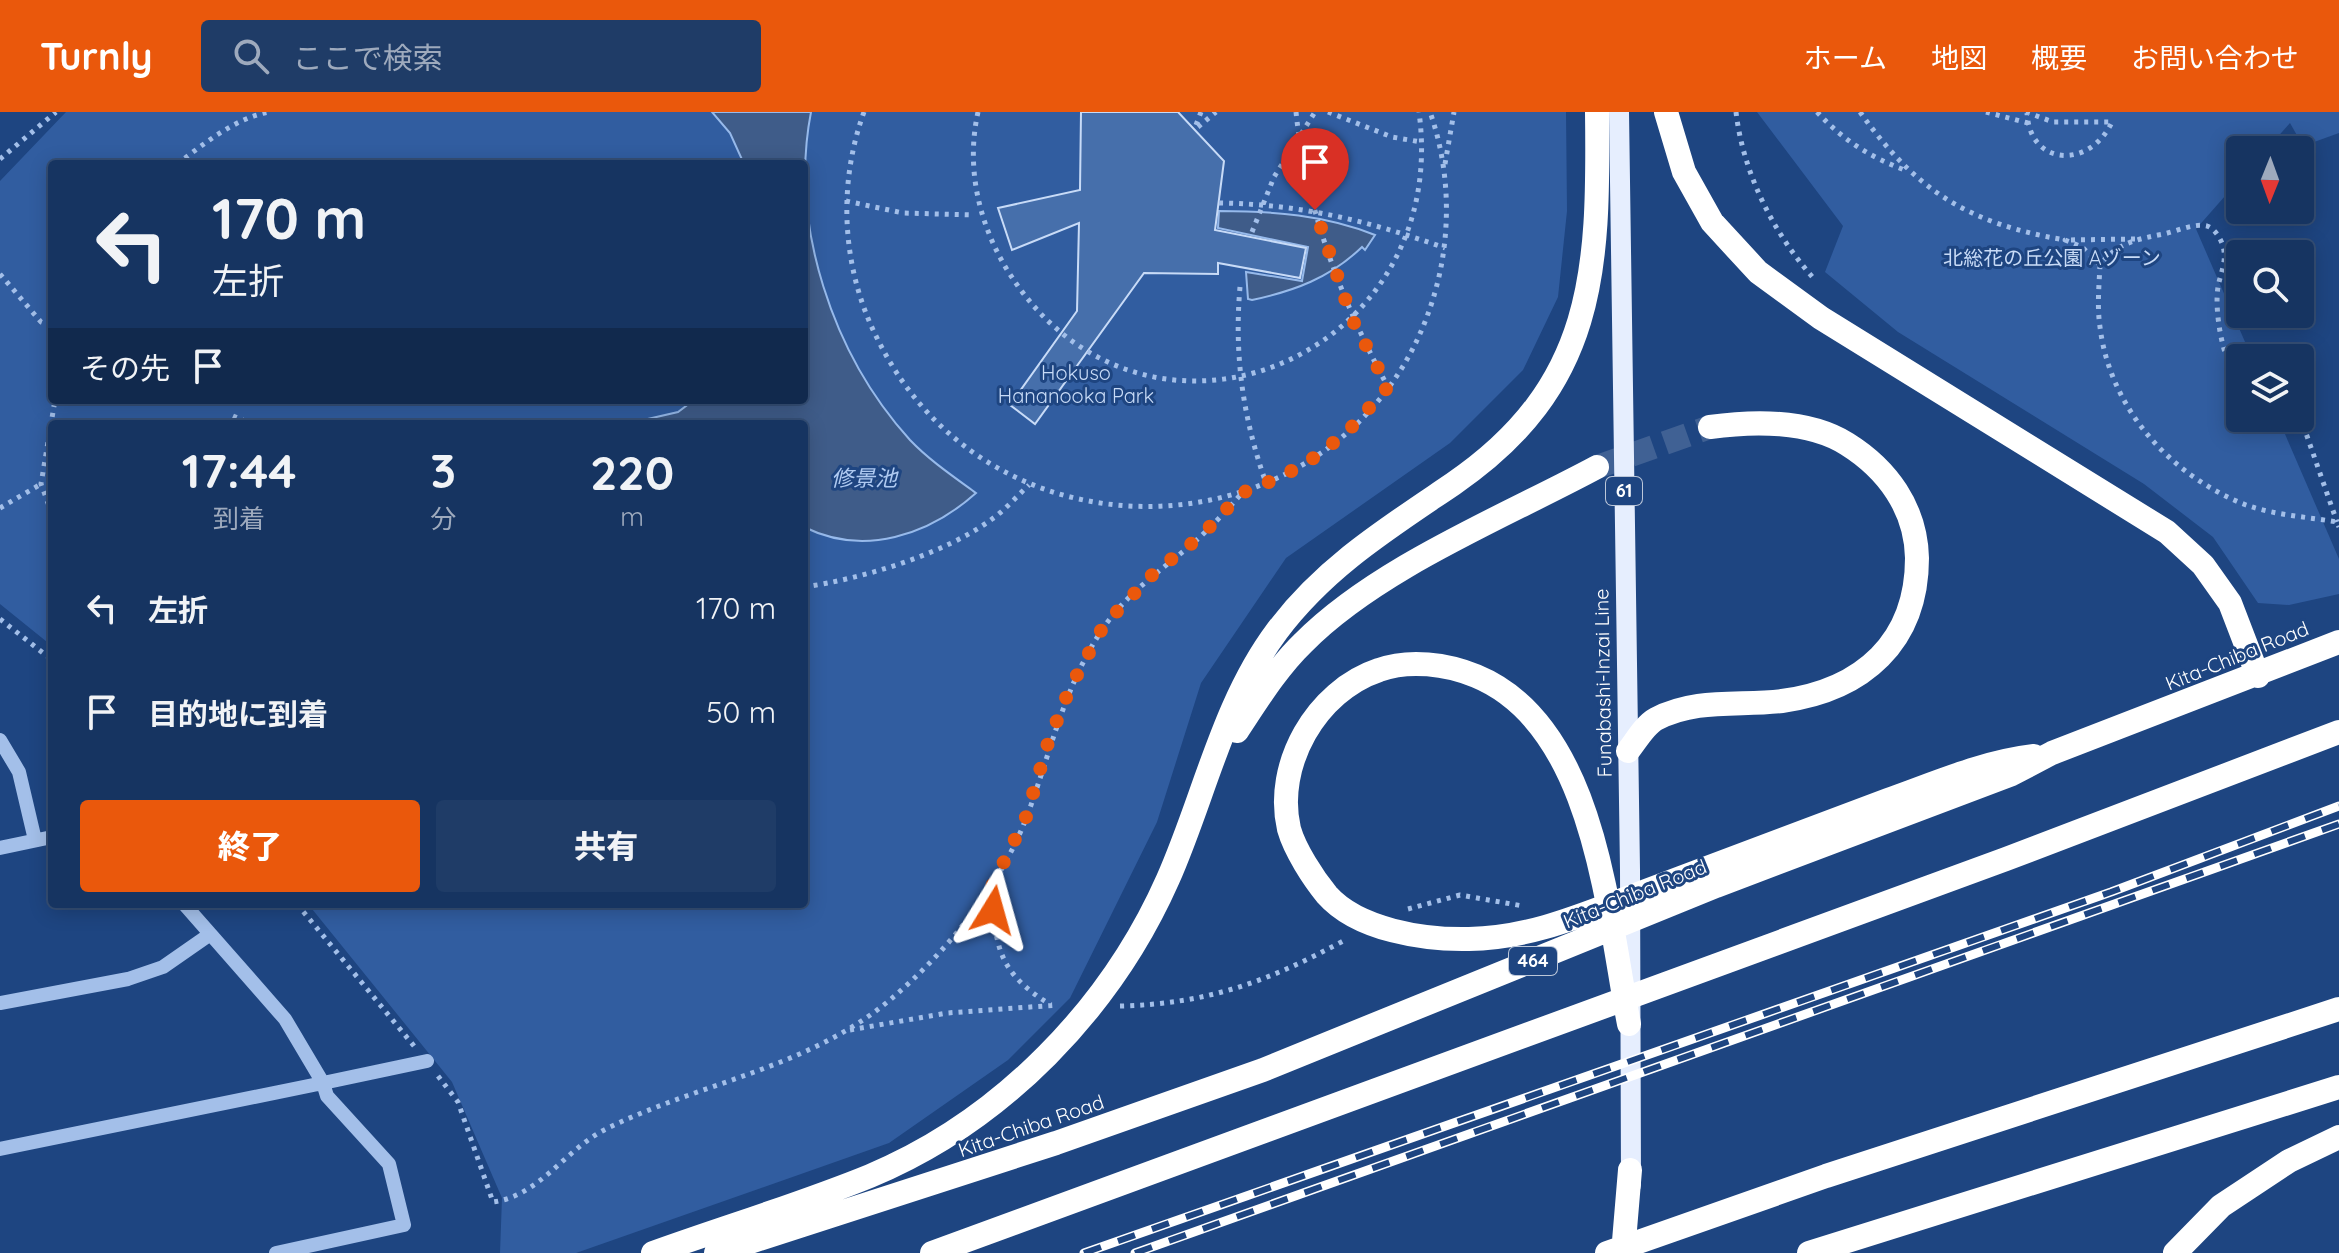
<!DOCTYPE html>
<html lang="ja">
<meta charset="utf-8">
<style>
:root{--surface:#163461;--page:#1f3c67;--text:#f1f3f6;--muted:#9eaabd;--line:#354f76;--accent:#ea580c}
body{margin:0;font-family:Quicksand,"Noto Sans JP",sans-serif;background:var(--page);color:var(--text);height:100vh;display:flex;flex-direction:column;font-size:30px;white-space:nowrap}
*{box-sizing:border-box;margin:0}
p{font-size:26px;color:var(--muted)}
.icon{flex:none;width:44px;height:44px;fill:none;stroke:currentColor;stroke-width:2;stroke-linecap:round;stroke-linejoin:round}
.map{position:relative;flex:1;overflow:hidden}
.sheet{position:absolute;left:48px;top:308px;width:760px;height:488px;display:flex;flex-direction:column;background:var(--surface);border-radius:8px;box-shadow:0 4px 20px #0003,0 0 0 2px var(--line)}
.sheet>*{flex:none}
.hud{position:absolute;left:48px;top:48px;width:760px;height:244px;border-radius:8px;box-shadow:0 4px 20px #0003,0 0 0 2px var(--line);background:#163461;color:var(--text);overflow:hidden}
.needle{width:52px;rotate:181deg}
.buttons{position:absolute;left:2226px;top:24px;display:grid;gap:16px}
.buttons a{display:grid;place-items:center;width:88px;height:88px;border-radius:8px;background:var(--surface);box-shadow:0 4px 20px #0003,0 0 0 2px var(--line);font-size:40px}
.pin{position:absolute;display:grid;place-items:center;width:68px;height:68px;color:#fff;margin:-82px -34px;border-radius:50% 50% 50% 0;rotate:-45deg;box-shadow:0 0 8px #0007}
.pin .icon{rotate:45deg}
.me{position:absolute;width:88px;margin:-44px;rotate:8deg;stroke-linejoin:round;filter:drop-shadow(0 0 6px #0008)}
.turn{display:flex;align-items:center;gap:28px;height:168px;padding:0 32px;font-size:36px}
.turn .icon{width:104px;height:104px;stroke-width:2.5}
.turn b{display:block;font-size:56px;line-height:68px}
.then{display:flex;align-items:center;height:76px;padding:0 32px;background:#0003;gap:16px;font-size:30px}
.eta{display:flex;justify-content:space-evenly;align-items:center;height:136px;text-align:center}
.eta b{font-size:48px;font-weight:800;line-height:56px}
.primary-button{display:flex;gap:16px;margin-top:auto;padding:16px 32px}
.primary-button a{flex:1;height:92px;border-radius:8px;background:var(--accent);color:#fff;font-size:32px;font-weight:800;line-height:92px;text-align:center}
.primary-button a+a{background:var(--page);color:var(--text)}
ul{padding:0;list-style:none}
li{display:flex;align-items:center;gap:24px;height:104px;padding:0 32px}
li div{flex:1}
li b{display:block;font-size:30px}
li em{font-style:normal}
header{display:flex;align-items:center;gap:48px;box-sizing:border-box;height:112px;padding:0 40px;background:var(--accent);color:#fff}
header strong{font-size:38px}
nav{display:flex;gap:44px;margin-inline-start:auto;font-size:28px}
.search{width:560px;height:72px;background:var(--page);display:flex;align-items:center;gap:20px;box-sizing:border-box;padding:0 28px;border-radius:8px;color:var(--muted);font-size:30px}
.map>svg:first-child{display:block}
</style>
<header>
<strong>Turnly</strong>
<div class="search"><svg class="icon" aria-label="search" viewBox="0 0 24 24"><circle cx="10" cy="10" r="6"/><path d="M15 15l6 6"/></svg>ここで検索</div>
<nav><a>ホーム</a><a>地図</a><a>概要</a><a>お問い合わせ</a></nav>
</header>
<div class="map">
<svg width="2339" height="1141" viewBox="0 0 2339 1141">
<rect width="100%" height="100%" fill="#1e4581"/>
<path fill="#315da0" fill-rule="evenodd" d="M 66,0 L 1566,0 L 1567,99 L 1558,185 L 1523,258 L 1450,331 L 1286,446 L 1201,571 L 1157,710 L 1070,886 L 1008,948 L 889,1031 L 576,1141 L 500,1141 L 502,1086 L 452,970 L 308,792 L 804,792 L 804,312 L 52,312 L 52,534 L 0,492 L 0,69 ZM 52,52 L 804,52 L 804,288 L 52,288 Z
M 1757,0 L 2339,0 L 2339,21 L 2303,34 L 2290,11 L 2266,38 L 2240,38 L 2240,67 L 2196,117 L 2252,246 L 2240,246 L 2240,306 L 2278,306 L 2339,447 L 2339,482 L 2289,493 L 2258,491 L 2213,425 L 2144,372 L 1898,220 L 1825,160 L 1843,114 Z"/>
<path fill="#3f5c89" stroke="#97baeb" stroke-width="2" d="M 712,0 L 811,0 C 789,113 833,243 910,328 C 929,348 954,365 976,381 C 929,423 864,445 804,415 L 804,312 L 626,312 L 678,300 L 694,288 L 804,288 L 804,52 L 744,52 L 730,21 Z
M 1219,99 C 1273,99 1325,103 1375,123 L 1365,138 L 1362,135 C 1330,166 1294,179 1252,188 L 1248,187 L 1246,160 L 1302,169 L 1308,135 L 1218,116 Z"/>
<path fill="#466fab" stroke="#c8dbf7" stroke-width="2" d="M 1081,0 L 1178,0 L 1224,49 L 1215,118 L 1306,136 L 1300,166 L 1218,151 L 1218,162 L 1144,161 L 1035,312 L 1010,293 L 1077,199 L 1079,111 L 1012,138 L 998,96 L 1080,78 Z"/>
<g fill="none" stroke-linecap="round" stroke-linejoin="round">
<path stroke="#406194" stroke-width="24" stroke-dasharray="24 12" stroke-linecap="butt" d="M 1597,355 L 1710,315"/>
<path stroke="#a3bfe9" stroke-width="5" stroke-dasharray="4 6" stroke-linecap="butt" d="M 864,0 C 837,74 842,158 878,228 C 1002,479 1380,438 1440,160 C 1451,107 1448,51 1430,0
M 978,0 C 966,54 978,109 1006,156 C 1139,375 1453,250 1419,0
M 1296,0 C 1306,97 1342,190 1388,275
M 1328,0 L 1392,25 L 1421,30
M 1736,0 C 1743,61 1774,123 1816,169
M 1817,0 C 1844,29 1870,45 1907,59
M 1860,0 C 1916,79 1969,112 2065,128
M 1986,0 L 2028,11
M 2026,0 L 2053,10 L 2112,10 C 2090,57 2030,55 2027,1
M 1196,13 L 1201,0
M 1198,15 L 1216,0
M 0,47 L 56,0
M 177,52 C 204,32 235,6 269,0
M 1445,52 L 1454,0
M 846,89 L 903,101 L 974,103
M 1219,91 C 1300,92 1369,109 1445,136
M 1252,120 L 1274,65 L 1315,0
M 2135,127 L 2065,128 L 2082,135 L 2100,153 C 2117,131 2137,127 2164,122 C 2177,119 2194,111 2207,114 C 2216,117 2223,130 2224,139 C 2226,151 2220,163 2218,175 C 2214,199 2223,253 2240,270
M 2100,153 C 2099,174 2097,195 2100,215 C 2110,297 2171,364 2246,393 C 2274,403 2308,405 2337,410 L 2339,415
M 0,162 L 41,210 L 52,214
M 1240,175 C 1234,244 1243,306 1266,371
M 233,304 L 252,312
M 2300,304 L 2337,410
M 0,396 L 41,372
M 52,402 L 41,372 L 55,288
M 804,475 C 861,467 945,442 992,407 C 1005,398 1017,384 1029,373
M 0,507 L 52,548
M 992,774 C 995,834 997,860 1051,893
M 297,792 L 414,934
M 1408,797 L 1460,783 L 1523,794
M 1120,894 C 1208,892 1269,869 1345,828
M 850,918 L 947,901 L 1058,893
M 438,964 L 458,990 L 493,1090 C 540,1084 566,1036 608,1016 C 702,970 809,956 891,887 C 947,840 1001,773 1027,704 C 1051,640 1064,573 1104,515 C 1129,478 1168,454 1200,425 C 1215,411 1229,396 1242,381"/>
<path stroke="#a3bfe9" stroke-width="14" d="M 0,628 L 19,660 L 35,728
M 0,736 L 52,725
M 184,792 L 285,907 L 323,971 L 427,949
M 0,891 L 128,867 L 163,855 L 209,823
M 0,1037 L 323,971 L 327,984 L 389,1052 L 404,1113 L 276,1141"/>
<path stroke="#e6eefe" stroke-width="20" d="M 1619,0 L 1630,758 L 1631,1073"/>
<path stroke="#fff" stroke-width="24" d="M 1666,0 L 1684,60 L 1712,110 L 1758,160 L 1821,206 L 2167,420 L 2203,453 L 2230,491 L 2258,564
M 1237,619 C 1257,589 1277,556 1303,531 C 1377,456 1504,405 1597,355
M 1628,639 C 1636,629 1645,613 1656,607 C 1696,586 1739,594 1782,589 C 1863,578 1917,530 1917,446 C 1916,396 1887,357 1847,332 C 1809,308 1753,309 1710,315
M 1629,912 C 1607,799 1595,613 1476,564 C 1447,552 1409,547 1379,558 C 1316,579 1274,653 1289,717 C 1295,738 1313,766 1327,783 C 1358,818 1424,828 1469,827 C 1530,826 1582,803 1638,782 C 1721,751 1804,719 1888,688 C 1936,671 1983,650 2034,644
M 653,1141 C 725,1115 799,1093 870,1064 C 1002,1009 1111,896 1168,767 C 1204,686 1223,591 1277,519 C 1325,455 1388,416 1453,372 C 1596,274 1599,159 1597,0
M 716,1141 L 1056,1031 L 1263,958 L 1716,774 L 2012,662 L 2052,641 L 2339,530
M 932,1141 L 2006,747 L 2339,620
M 1607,1141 L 1826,1064 L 2339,897
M 1623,1141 L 1630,1058
M 1809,1141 L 2339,975
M 2175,1141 L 2221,1094 L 2289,1049 L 2339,1025"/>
<defs>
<path id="rail" d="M 1084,1141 L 2111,780 L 2339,694
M 1135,1141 L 2339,712"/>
</defs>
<use href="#rail" stroke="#fff" stroke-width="9"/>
<use href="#rail" stroke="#1e4581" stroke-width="6" stroke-dasharray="18" stroke-linecap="butt"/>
</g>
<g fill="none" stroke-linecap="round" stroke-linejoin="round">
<path stroke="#ea580c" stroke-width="14" stroke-dasharray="0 25.2" d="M 993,798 L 992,774 L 1026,705 L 1048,631 L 1070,576 L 1104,513 L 1155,460 L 1200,425 L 1242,381 L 1281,365 L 1317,344 L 1349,318 L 1388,275 L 1352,207 L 1315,98"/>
</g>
<g text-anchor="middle" stroke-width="6" stroke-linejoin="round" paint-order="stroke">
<g fill="#1e4581" stroke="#bcc7d9" stroke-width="2">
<rect x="1606" y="365" width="36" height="28" rx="6"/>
<rect x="1509" y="835" width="48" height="28" rx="6"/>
</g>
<g font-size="18" font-weight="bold" fill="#fff">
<text x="1624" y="385">61</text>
<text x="1533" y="855">464</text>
</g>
<g font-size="20" fill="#c8dbf7" stroke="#1e4581">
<text x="2052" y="153">北総花の丘公園 Aゾーン</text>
<text x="1076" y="268">Hokuso<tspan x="1076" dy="23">Hananooka Park</tspan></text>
</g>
<g font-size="20" fill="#fff" stroke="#1e4581">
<text transform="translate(2237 544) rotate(-22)" y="7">Kita-Chiba Road</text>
<text transform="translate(1603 571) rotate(-91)" y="7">Funabashi-Inzai Line</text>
<text transform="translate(1635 782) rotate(-22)" y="7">Kita-Chiba Road</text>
<text transform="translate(1031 1014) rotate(-19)" y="7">Kita-Chiba Road</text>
</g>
<g font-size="22" font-style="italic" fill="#afcaf1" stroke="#1e4581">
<text x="864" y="374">修景池</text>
</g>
</g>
</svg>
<div class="buttons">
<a><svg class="needle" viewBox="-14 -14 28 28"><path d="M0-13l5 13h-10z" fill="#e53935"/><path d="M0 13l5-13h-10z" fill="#9eaabd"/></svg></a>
<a><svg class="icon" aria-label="search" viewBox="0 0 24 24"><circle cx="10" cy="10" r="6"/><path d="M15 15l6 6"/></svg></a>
<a><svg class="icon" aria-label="layers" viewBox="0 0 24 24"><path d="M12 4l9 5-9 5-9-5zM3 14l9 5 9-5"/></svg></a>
</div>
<div class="pin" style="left:1315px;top:98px;background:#d93025"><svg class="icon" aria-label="arrive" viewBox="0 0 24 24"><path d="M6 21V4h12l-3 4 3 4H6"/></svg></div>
<svg class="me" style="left:993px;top:798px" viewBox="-20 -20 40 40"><path d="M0-17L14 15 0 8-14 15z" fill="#ea580c" stroke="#fff" stroke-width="4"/></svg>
<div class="hud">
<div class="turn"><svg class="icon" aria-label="left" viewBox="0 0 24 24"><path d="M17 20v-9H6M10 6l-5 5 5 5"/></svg><div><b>170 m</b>左折</div></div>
<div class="then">その先<svg class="icon" aria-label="arrive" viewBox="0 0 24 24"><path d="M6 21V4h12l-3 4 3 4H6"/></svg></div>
</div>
<section class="sheet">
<div class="eta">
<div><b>17:44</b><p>到着</p></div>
<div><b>3</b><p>分</p></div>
<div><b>220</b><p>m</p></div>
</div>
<ul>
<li><svg class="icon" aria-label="left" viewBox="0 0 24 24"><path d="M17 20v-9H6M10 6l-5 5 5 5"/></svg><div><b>左折</b></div><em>170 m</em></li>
<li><svg class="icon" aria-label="arrive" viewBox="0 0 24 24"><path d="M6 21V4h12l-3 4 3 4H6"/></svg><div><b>目的地に到着</b></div><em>50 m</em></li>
</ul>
<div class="primary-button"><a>終了</a><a>共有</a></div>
</section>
</div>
